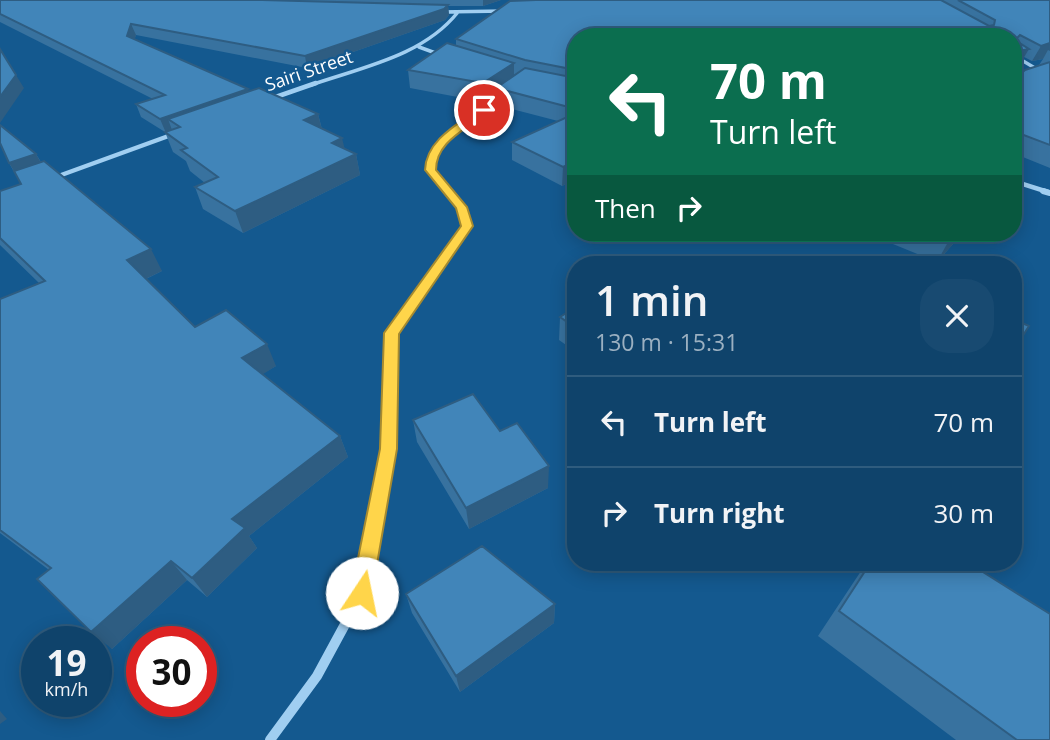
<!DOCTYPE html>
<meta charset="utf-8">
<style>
:root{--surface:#0f436b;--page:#184a71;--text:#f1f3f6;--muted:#9bb0c1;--line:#2f5c7e}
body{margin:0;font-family:"Open Sans",sans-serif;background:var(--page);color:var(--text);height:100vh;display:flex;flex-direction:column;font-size:26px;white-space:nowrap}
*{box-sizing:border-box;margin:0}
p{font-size:23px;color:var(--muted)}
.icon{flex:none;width:38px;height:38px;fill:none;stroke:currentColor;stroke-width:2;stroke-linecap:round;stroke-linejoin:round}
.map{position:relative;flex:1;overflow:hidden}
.sheet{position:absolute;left:567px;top:256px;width:455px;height:315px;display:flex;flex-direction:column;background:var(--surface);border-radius:28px;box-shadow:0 4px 18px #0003,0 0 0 2px var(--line)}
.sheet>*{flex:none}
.banner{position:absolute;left:567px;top:28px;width:455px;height:214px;border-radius:28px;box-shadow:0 4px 18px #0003,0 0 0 2px var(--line);background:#0b6e4f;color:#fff;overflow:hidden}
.speed{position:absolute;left:21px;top:626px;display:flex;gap:14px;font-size:35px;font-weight:700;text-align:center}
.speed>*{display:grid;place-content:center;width:91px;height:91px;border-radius:50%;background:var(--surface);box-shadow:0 4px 18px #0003,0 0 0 2px var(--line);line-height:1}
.speed small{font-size:18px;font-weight:400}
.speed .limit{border:10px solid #d22;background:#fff;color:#111}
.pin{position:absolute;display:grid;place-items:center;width:60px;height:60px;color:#fff;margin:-30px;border:4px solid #fff;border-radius:50%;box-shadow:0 2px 7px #0007}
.me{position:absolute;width:77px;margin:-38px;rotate:11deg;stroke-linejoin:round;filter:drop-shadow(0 0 5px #0008)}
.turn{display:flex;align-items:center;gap:24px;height:147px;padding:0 28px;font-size:32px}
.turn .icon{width:91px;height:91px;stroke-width:2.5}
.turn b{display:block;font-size:49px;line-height:60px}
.then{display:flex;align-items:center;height:66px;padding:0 28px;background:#0003;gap:14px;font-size:26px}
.round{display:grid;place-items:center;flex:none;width:74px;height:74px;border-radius:28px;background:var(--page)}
.headline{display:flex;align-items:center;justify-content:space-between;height:119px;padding:0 28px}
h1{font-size:42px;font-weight:600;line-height:52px}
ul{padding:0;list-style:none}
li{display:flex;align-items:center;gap:21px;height:91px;padding:0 28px;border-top:2px solid var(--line)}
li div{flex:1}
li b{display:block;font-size:26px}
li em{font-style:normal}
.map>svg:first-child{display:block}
</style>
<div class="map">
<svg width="1050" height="740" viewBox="0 0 1050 740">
<rect width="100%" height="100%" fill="#14598f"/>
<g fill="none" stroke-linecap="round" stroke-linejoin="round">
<path stroke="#a0cef1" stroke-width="3.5" d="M 440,12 L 505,11
M 419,47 L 441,55
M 1013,55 L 1050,77
M 311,85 C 363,67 423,56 458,12"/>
<path stroke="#a0cef1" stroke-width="4.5" d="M 270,99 L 316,83
M 53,178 L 174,134
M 1013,181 L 1048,192
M 449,192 L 431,170 C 438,133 475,115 504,95"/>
<path stroke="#a0cef1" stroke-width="6" d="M 1043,191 L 1050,193
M 392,331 L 467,226 L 461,207 L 448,191"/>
<path stroke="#a0cef1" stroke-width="8" d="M 377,510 L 389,449 L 391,333 L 393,330"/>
<path stroke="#a0cef1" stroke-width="10" d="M 270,740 L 317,676 L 362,593 L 378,509"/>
</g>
<path fill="#38729f" d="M 0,0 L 501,0 L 483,6 L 448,6 L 449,15 L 445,20 L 307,68 L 136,35 L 134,40 L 249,92 L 318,114 L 322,129 L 345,149 L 356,154 L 360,175 L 243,233 L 203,209 L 195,187 L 205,183 L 190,171 L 186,161 L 173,152 L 165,132 L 141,117 L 136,104 L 153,99 L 0,22 Z
M 523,0 L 1050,0 L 1050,168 L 1013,153 L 1013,81 L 1039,65 L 1043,59 L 1032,61 L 1024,57 L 1020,64 L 1013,66 L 1013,37 L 576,37 L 576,188 L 566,184 L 562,186 L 512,160 L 512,142 L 558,121 L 496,105 L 496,94 L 484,102 L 410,88 L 408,70 L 456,46 L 456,39 Z
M 36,154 L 41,162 L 162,271 L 146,279 L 195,327 L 276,366 L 262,374 L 340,436 L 348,457 L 249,536 L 257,548 L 207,597 L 187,580 L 112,649 L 49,570 L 0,533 L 0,299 L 39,283 L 0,245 L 0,191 L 21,184 L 9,163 Z
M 866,233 L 963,233 L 937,262 Z
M 576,307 L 576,352 L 559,340 L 560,317 Z
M 413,420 L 500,431 L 548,488 L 469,529 L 417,442 Z
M 867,562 L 967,562 L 1050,740 L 956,740 L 818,636 Z
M 406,594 L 555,604 L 554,623 L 460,692 L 412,613 Z"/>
<path fill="#2e5d82" d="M 483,0 L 501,0 L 483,6 Z
M 448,5 L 449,15 L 445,20 L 307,68 L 305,56 Z
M 131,24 L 136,35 L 132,48 L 127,36 Z
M 1050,43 L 1050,51 L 1048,50 L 1043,59 L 1032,61 L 1041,46 Z
M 1029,49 L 1020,64 L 1013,66 L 1013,52 Z
M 514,63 L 514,81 L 496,88 L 496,94 L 484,102 L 483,83 Z
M 16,75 L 24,88 L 0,123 L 0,97 Z
M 248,89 L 252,102 L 168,119 L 172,130 L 166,133 L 160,119 Z
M 318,114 L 323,134 L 304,120 Z
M 342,138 L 347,158 L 356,154 L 360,175 L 243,233 L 235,211 L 332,143 Z
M 36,154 L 48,175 L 22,184 L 9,163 Z
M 567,165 L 566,184 L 562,186 L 563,167 Z
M 957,233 L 963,233 L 937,262 L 948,242 Z
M 151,249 L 162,271 L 139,282 L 127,260 Z
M 267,344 L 276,366 L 252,381 L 242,358 Z
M 340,436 L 348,457 L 249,536 L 257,548 L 207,597 L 192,578 L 232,519 Z
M 549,466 L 548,488 L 469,529 L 466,508 Z
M 171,561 L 187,580 L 112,649 L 91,632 Z
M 555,604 L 554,623 L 460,692 L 456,676 Z
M 0,711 L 7,719 L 0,724 Z"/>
<path fill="#4185b9" stroke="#2e5d82" stroke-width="2" d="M 0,0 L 262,0 L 448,5 L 444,9 L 305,56 L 131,24 L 127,36 L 248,89 L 160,119 L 136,104 L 165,95 L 0,14 Z
M 536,0 L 941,0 L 989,26 L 994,25 L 995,20 L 958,0 L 1050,0 L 1050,43 L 1041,46 L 1020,35 L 1017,38 L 1018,42 L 1029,49 L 1013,52 L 1013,37 L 576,37 L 576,70 L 525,60 L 456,39 L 510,1 Z
M 447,43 L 514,63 L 483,83 L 408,70 Z
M 0,49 L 16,75 L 0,97 Z
M 1050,62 L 1050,145 L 1013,131 L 1013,81 L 1025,70 Z
M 525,68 L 576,78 L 576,109 L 496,88 Z
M 259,88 L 318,114 L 304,120 L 342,138 L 332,143 L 356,154 L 235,211 L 195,187 L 218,177 L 181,150 L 187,148 L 165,132 L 180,127 L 168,119 Z
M 576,113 L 576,169 L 567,165 L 563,167 L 512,142 Z
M 0,125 L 36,154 L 9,163 L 0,143 Z
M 44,161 L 151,249 L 127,260 L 195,327 L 226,310 L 267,344 L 242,358 L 340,436 L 232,519 L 245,528 L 192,578 L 171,561 L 91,632 L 37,579 L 51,568 L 0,530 L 0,299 L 45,281 L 0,238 L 0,191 L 21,184 L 14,171 Z
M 923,233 L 957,233 L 948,242 Z
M 576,307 L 576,328 L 560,317 Z
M 1013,319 L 1029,326 L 1013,351 Z
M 473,394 L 500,431 L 517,423 L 549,466 L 466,508 L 413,420 Z
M 482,546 L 555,604 L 456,676 L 406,594 Z
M 871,562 L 967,562 L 1050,614 L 1050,740 L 1017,740 L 839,611 Z"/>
<path fill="#ffd54a" stroke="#a68a30" stroke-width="2" d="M 480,108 L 489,110 C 469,129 436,140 436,170 L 467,207 L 473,226 L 399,334 L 397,449 L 372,593 L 369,600 L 362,603 L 354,600 L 351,593 L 380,449 L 384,333 L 461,226 L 456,208 L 425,170 C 426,140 458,124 480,108 Z"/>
<g text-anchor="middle" stroke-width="5" stroke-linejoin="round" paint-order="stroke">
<g font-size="18" fill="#fff" stroke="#14598f">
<text transform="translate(309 71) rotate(-19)" y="6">Sairi Street</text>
</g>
</g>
</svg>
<div class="speed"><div>19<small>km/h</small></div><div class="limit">30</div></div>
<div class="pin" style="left:484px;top:110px;background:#d93025"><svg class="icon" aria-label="arrive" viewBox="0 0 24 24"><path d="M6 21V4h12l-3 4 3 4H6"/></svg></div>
<svg class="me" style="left:362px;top:593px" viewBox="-20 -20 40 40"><circle r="19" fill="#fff"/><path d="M0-13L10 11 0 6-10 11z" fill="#ffd54a"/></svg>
<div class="banner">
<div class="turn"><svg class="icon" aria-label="left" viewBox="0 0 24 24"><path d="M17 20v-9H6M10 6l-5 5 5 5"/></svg><div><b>70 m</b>Turn left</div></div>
<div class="then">Then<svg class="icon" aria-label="right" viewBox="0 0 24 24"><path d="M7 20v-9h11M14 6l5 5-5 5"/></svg></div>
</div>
<section class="sheet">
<div class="headline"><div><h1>1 min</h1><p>130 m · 15:31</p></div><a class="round"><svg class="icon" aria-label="close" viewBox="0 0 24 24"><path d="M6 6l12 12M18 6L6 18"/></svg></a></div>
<ul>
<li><svg class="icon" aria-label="left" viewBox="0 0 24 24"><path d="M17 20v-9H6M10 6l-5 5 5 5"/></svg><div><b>Turn left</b></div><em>70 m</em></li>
<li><svg class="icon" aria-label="right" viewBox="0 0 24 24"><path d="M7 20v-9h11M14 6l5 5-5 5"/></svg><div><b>Turn right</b></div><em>30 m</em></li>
</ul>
</section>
</div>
